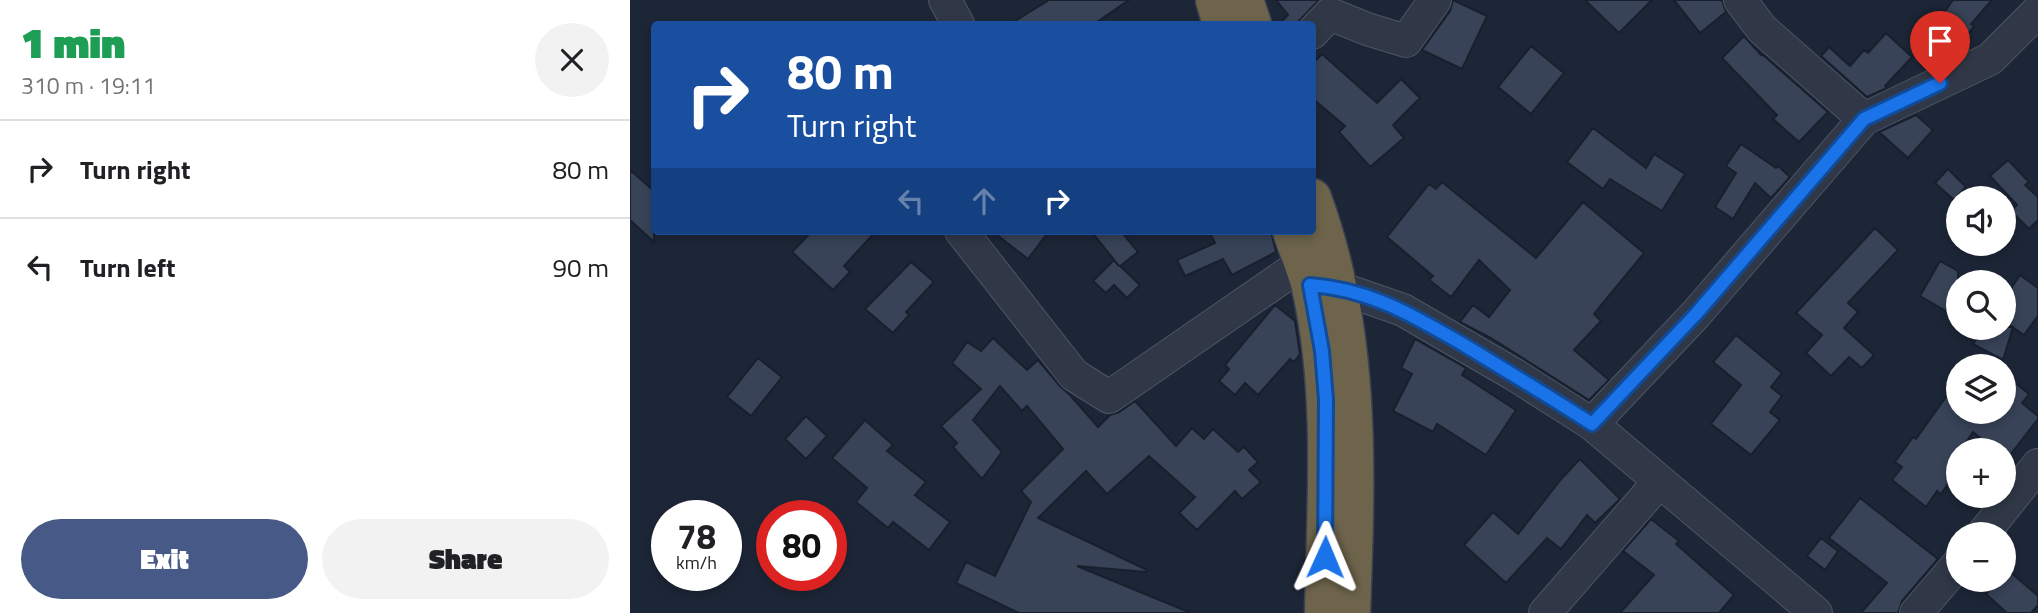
<!DOCTYPE html>
<meta charset="utf-8">
<style>
:root{--surface:#fff;--page:#f2f2f2;--text:#202124;--muted:#757577;--line:#e0e0e0;--accent:#465987}
body{margin:0;font-family:"Titillium Web",sans-serif;background:var(--page);color:var(--text);height:100vh;display:flex;flex-direction:column;font-size:26px;white-space:nowrap}
*{box-sizing:border-box;margin:0}
p{font-size:23px;color:var(--muted)}
.icon{flex:none;width:38px;height:38px;fill:none;stroke:currentColor;stroke-width:2;stroke-linecap:round;stroke-linejoin:round}
.map{position:relative;flex:1;overflow:hidden}
.details{display:flex;flex-direction:column;background:var(--surface);width:630px}
.details>*{flex:none}
.top-card{position:absolute;left:21px;top:21px;width:665px;height:214px;border-radius:7px;box-shadow:0 4px 10px #0003;background:#1a4fa0;color:#fff;overflow:hidden}
.tools{position:absolute;left:1316px;top:186px;display:grid;gap:14px}
.tools a{display:grid;place-items:center;width:70px;height:70px;border-radius:50%;background:var(--surface);box-shadow:0 4px 10px #0003;font-size:35px}
.speed{position:absolute;left:21px;top:500px;display:flex;gap:14px;font-size:35px;font-weight:700;text-align:center}
.speed>*{display:grid;place-content:center;width:91px;height:91px;border-radius:50%;background:var(--surface);box-shadow:0 4px 10px #0003;line-height:1}
.speed small{font-size:18px;font-weight:400}
.speed .limit{border:10px solid #d22;background:#fff;color:#111}
.pin{position:absolute;display:grid;place-items:center;width:60px;height:60px;color:#fff;margin:-72px -30px;border-radius:50% 50% 50% 0;rotate:-45deg;box-shadow:0 0 7px #0007}
.pin .icon{rotate:45deg}
.me{position:absolute;width:77px;margin:-38px;rotate:1deg;stroke-linejoin:round;filter:drop-shadow(0 0 5px #0008)}
.turn{display:flex;align-items:center;gap:24px;height:147px;padding:0 21px;font-size:32px}
.turn .icon{width:91px;height:91px;stroke-width:2.5}
.turn b{display:block;font-size:49px;line-height:60px}
.lanes{display:flex;align-items:center;height:66px;padding:0 21px;background:#0003;justify-content:center;gap:35px;direction:ltr}
.lanes .off{opacity:.35}
.round{display:grid;place-items:center;flex:none;width:74px;height:74px;border-radius:37px;background:var(--page)}
.summary{display:flex;align-items:center;justify-content:space-between;height:119px;padding:0 21px}
h1{font-size:42px;font-weight:800;line-height:52px;color:#1e9e55}
.primary-button{display:flex;gap:14px;margin-top:auto;padding:14px 21px}
.primary-button a{flex:1;height:80px;border-radius:42px;background:var(--accent);color:#fff;font-size:28px;font-weight:800;line-height:80px;text-align:center}
.primary-button a+a{background:var(--page);color:var(--text)}
ul{padding:0;list-style:none}
li{display:flex;align-items:center;gap:21px;height:98px;padding:0 21px;border-top:2px solid var(--line)}
li div{flex:1}
li b{display:block;font-size:26px}
li em{font-style:normal}
main{display:flex;flex:1;min-height:0}
.map>svg:first-child{display:block}
</style>
<main>
<section class="details">
<div class="summary"><div><h1>1 min</h1><p>310 m · 19:11</p></div><a class="round"><svg class="icon" aria-label="close" viewBox="0 0 24 24"><path d="M6 6l12 12M18 6L6 18"/></svg></a></div>
<ul>
<li><svg class="icon" aria-label="right" viewBox="0 0 24 24"><path d="M7 20v-9h11M14 6l5 5-5 5"/></svg><div><b>Turn right</b></div><em>80 m</em></li>
<li><svg class="icon" aria-label="left" viewBox="0 0 24 24"><path d="M17 20v-9H6M10 6l-5 5 5 5"/></svg><div><b>Turn left</b></div><em>90 m</em></li>
</ul>
<div class="primary-button"><a>Exit</a><a>Share</a></div>
</section>
<div class="map">
<svg width="1408" height="613" viewBox="0 0 1408 613">
<rect width="100%" height="100%" fill="#1d2637"/>
<path fill="#384358" stroke="#181f2d" stroke-width="2" d="M 419,0 L 499,0 L 464,24 L 380,24 Z
M 646,0 L 689,0 L 666,24 L 649,24 L 658,15 Z
M 823,0 L 857,16 L 832,69 L 792,50 L 820,11 Z
M 955,0 L 1022,0 L 989,33 Z
M 1044,0 L 1092,0 L 1096,12 L 1070,33 Z
M 1323,0 L 1362,0 L 1341,24 L 1344,26 L 1323,56 L 1297,36 Z
M 1256,33 L 1282,57 L 1255,86 L 1257,88 L 1237,97 L 1191,56 L 1199,47 L 1220,66 L 1234,50 L 1238,53 Z
M 1114,36 L 1131,55 L 1132,54 L 1198,112 L 1169,142 L 1143,119 L 1147,115 L 1092,58 Z
M 901,46 L 934,73 L 901,114 L 868,87 Z
M 692,54 L 747,103 L 771,79 L 790,98 L 763,125 L 774,138 L 740,167 L 709,132 L 715,126 L 682,98 L 682,64 Z
M 1286,115 L 1303,130 L 1278,158 L 1249,132 Z
M 963,128 L 1016,168 L 1024,154 L 1055,174 L 1032,211 L 980,179 L 973,189 L 937,162 Z
M 1111,144 L 1146,168 L 1148,166 L 1160,177 L 1141,198 L 1125,183 L 1103,219 L 1085,207 L 1106,173 L 1096,166 Z
M 1378,160 L 1399,182 L 1395,185 L 1408,197 L 1408,220 L 1399,229 L 1381,211 L 1387,205 L 1360,176 Z
M 1318,169 L 1336,187 L 1324,200 L 1305,183 Z
M 0,170 L 24,191 L 24,242 L 0,220 Z
M 812,182 L 906,258 L 953,202 L 1014,253 L 964,314 L 971,321 L 944,350 L 979,380 L 959,400 L 861,338 L 830,322 L 843,305 L 859,317 L 880,290 L 849,260 L 821,297 L 799,280 L 803,276 L 757,237 L 799,184 L 806,189 Z
M 1245,228 L 1268,250 L 1218,303 L 1228,312 L 1214,328 L 1244,355 L 1232,368 L 1219,357 L 1201,376 L 1176,353 L 1192,335 L 1166,313 Z
M 182,231 L 246,231 L 214,266 L 220,272 L 203,290 L 162,252 Z
M 362,231 L 419,231 L 398,259 Z
M 461,231 L 491,231 L 508,252 L 490,266 L 510,285 L 497,298 L 484,285 L 476,293 L 463,281 L 484,260 L 489,266 Z
M 579,231 L 641,231 L 646,252 L 602,275 L 593,259 L 555,276 L 547,260 L 585,243 Z
M 1310,261 L 1328,271 L 1328,318 L 1290,296 Z
M 281,262 L 304,282 L 276,312 L 279,315 L 263,333 L 235,309 Z
M 1390,275 L 1408,288 L 1408,316 L 1394,335 L 1374,321 L 1374,299 Z
M 645,305 L 665,321 L 670,354 L 664,362 L 660,359 L 628,395 L 615,383 L 605,395 L 589,381 L 599,369 L 595,365 Z
M 1355,327 L 1383,327 L 1373,360 L 1343,344 Z
M 1106,335 L 1152,373 L 1141,387 L 1152,396 L 1140,412 L 1150,420 L 1121,455 L 1081,424 L 1111,385 L 1083,362 Z
M 363,338 L 397,370 L 408,360 L 430,386 L 440,395 L 468,427 L 480,415 L 489,412 L 505,401 L 546,446 L 562,428 L 574,439 L 583,429 L 608,452 L 614,447 L 628,462 L 619,470 L 631,482 L 612,499 L 605,491 L 567,530 L 549,513 L 565,497 L 519,456 L 477,494 L 456,471 L 408,518 L 517,570 L 516,572 L 447,566 L 561,613 L 389,613 L 326,583 L 336,562 L 365,576 L 401,502 L 391,491 L 433,449 L 397,406 L 392,411 L 370,386 L 343,420 L 372,452 L 352,479 L 323,447 L 327,443 L 311,426 L 351,389 L 322,363 L 337,342 L 351,351 Z
M 785,339 L 836,368 L 832,375 L 886,410 L 856,455 L 807,424 L 803,432 L 763,411 L 782,374 L 771,368 Z
M 128,358 L 152,377 L 121,416 L 97,397 Z
M 1374,374 L 1399,394 L 1392,403 L 1408,416 L 1408,419 L 1377,459 L 1374,456 L 1374,450 L 1365,450 L 1343,432 L 1331,450 L 1328,450 L 1321,463 L 1328,470 L 1311,494 L 1307,491 L 1296,507 L 1262,480 L 1272,467 L 1265,462 L 1283,437 L 1286,439 L 1328,380 L 1328,411 L 1343,411 L 1357,421 L 1365,411 L 1374,411 Z
M 176,416 L 197,436 L 176,459 L 155,439 Z
M 235,420 L 263,445 L 257,451 L 296,482 L 285,495 L 320,522 L 299,550 L 263,522 L 258,528 L 226,502 L 237,488 L 202,458 Z
M 950,459 L 990,499 L 965,523 L 957,515 L 931,549 L 917,538 L 876,583 L 834,545 L 863,512 L 888,534 L 932,478 Z
M 1230,498 L 1308,559 L 1272,601 L 1268,613 L 1231,613 L 1257,583 L 1199,538 Z
M 1021,519 L 1049,541 L 1046,544 L 1104,595 L 1089,613 L 990,613 L 1024,575 L 993,551 Z
M 1191,538 L 1208,551 L 1195,570 L 1177,556 Z
M 1378,570 L 1408,596 L 1408,605 L 1401,613 L 1377,613 L 1356,594 L 1369,579 L 1374,579 L 1374,574 Z"/>
<g fill="none" stroke-linecap="round" stroke-linejoin="round">
<defs>
<path id="minor" d="M 315,0 L 328,24
M 1110,0 L 1132,29 L 1234,119 L 1360,59 L 1408,11
M 682,33 L 700,14 L 737,29 L 776,41 L 805,0
M 331,231 L 444,375 L 479,397 L 673,263
M 685,285 L 707,287 L 773,310 L 885,375 L 962,424 L 1186,613
M 962,424 L 1066,314 L 1234,119
M 1353,534 L 1408,465
M 915,613 L 1029,482
M 1286,613 L 1328,564"/>
<path id="highway" d="M 585,0 L 592,24
M 614,0 L 622,24
M 682,198 C 732,333 726,472 721,613
M 662,231 C 668,249 676,268 681,287 C 705,393 696,505 694,613"/>
</defs>
<use href="#minor" stroke="#4d5565" stroke-width="34"/>
<use href="#highway" stroke="#3b4251" stroke-width="41"/>
<use href="#minor" stroke="#303847" stroke-width="32"/>
<use href="#highway" stroke="#6e644c" stroke-width="38"/>
</g>
<g fill="none" stroke-linecap="round" stroke-linejoin="round">
<defs>
<path id="route" d="M 695,557 L 696,400 L 692,351 L 680,285 C 740,289 784,316 834,345 C 877,371 920,397 962,424 L 1066,314 L 1234,119 L 1310,83"/>
</defs>
<use href="#route" stroke="#114b97" stroke-width="18"/>
<use href="#route" stroke="#1a73e8" stroke-width="12"/>
</g>
</svg>
<div class="tools">
<a><svg class="icon" aria-label="sound" viewBox="0 0 24 24"><path d="M4 9h4l5-4v14l-5-4H4zM17 9q2 3 0 6"/></svg></a>
<a><svg class="icon" aria-label="search" viewBox="0 0 24 24"><circle cx="10" cy="10" r="6"/><path d="M15 15l6 6"/></svg></a>
<a><svg class="icon" aria-label="layers" viewBox="0 0 24 24"><path d="M12 4l9 5-9 5-9-5zM3 14l9 5 9-5"/></svg></a>
<a>+</a>
<a>−</a>
</div>
<div class="speed"><div>78<small>km/h</small></div><div class="limit">80</div></div>
<div class="pin" style="left:1310px;top:83px;background:#d93025"><svg class="icon" aria-label="arrive" viewBox="0 0 24 24"><path d="M6 21V4h12l-3 4 3 4H6"/></svg></div>
<svg class="me" style="left:695px;top:557px" viewBox="-20 -20 40 40"><path d="M0-17L14 15 0 8-14 15z" fill="#1a73e8" stroke="#fff" stroke-width="4"/></svg>
<div class="top-card">
<div class="turn"><svg class="icon" aria-label="right" viewBox="0 0 24 24"><path d="M7 20v-9h11M14 6l5 5-5 5"/></svg><div><b>80 m</b>Turn right</div></div>
<div class="lanes"><svg class="icon off" aria-label="left" viewBox="0 0 24 24"><path d="M17 20v-9H6M10 6l-5 5 5 5"/></svg><svg class="icon off" aria-label="ahead" viewBox="0 0 24 24"><path d="M12 20V5M6 11l6-6 6 6"/></svg><svg class="icon" aria-label="right" viewBox="0 0 24 24"><path d="M7 20v-9h11M14 6l5 5-5 5"/></svg></div>
</div>
</div>
</main>
